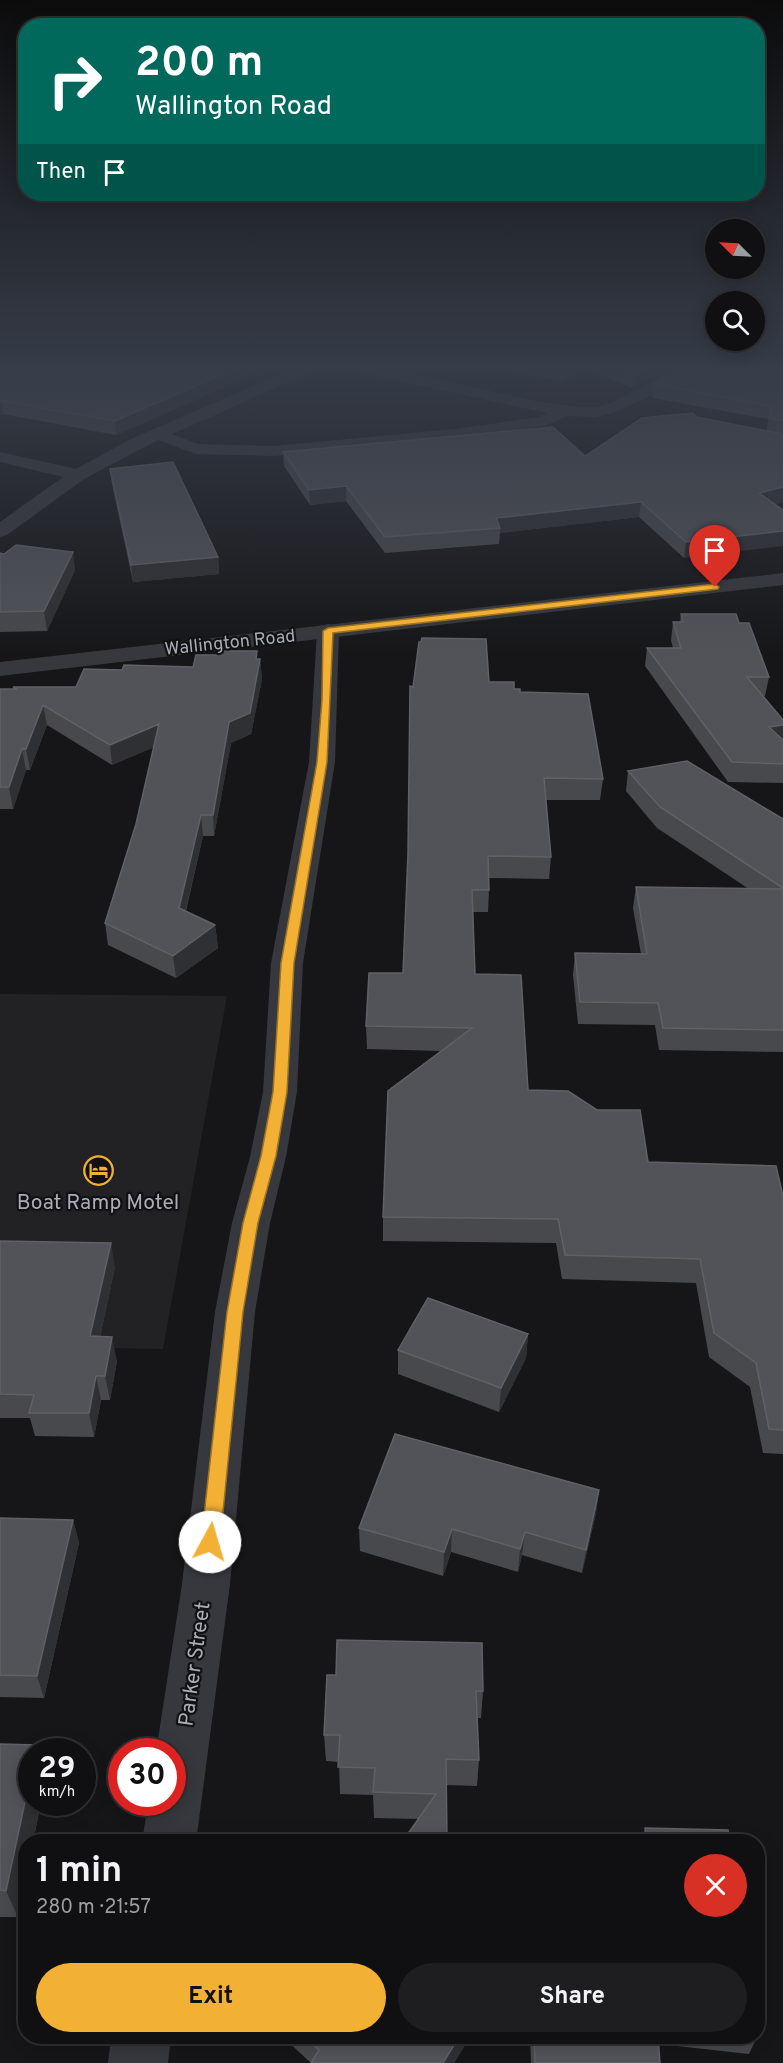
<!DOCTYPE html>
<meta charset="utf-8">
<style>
:root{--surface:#101012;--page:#1e1e20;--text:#f1f3f6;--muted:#9c9d9f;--line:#303032;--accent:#f2b134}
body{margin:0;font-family:Overpass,sans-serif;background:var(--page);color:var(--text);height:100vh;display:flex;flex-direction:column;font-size:22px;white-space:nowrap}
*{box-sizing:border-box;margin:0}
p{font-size:20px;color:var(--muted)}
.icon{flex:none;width:33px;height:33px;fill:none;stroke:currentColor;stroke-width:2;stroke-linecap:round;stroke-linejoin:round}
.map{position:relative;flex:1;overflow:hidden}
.drawer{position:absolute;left:18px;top:1834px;width:747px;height:210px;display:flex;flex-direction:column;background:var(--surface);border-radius:24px;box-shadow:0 3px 15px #0003,0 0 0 2px var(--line)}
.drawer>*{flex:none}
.top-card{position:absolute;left:18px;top:18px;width:747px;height:183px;border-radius:24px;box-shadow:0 3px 15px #0003,0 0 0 2px var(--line);background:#00695c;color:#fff;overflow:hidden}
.needle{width:39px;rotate:294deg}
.buttons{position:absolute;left:705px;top:219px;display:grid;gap:12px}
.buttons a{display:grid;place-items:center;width:60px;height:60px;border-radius:50%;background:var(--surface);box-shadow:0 3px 15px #0003,0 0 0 2px var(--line);font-size:30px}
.speed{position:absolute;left:18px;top:1738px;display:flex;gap:12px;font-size:30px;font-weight:700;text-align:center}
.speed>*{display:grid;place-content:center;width:78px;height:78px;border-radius:50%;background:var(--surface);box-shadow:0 3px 15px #0003,0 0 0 2px var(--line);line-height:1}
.speed small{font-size:15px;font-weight:400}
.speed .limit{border:9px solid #d22;background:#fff;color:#111}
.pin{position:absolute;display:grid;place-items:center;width:51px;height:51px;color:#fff;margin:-62px -26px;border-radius:50% 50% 50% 0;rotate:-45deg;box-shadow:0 0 6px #0007}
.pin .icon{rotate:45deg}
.me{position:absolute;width:66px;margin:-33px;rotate:6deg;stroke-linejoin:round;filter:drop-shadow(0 0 4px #0008)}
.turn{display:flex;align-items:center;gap:21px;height:126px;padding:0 18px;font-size:27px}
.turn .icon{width:78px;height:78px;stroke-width:2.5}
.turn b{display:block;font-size:42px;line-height:51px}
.then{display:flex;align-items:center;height:57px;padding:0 18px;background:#0003;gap:12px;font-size:22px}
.round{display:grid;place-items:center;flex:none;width:63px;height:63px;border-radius:32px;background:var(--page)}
.head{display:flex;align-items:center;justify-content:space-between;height:102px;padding:0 18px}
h1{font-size:36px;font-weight:700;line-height:45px}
.cta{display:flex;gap:12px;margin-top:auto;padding:12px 18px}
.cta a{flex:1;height:69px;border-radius:36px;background:var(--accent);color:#111;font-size:24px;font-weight:700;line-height:69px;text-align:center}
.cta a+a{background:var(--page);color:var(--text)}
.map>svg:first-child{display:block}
</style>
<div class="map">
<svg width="783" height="2063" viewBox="0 0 783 2063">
<rect width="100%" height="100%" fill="#161618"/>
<path fill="#222225" d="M 0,994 L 227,996 L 163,1349 L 0,1346 Z"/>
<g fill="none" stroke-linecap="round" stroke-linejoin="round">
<path fill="#37383d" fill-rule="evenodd" d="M 297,367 L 319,367 L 316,370 L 172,434 L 198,444 L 274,446 L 455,429 L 540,417 L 547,413 L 359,372 L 351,367 L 381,367 L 540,402 L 582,407 L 596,407 L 614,402 L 677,367 L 697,367 L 649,397 L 613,413 L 596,417 L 568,416 L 544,426 L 455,439 L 274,456 L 196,454 L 158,440 L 84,479 L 7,535 L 0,537 L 0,522 L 63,477 L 0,462 L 0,452 L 76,469 L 131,439 Z
M 328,624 L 336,626 L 339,631 L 335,762 L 303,963 L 297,1092 L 286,1157 L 270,1223 L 255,1312 L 230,1584 L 196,1842 L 142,1842 L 148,1803 L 172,1803 L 172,1752 L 156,1752 L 182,1584 L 215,1312 L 232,1223 L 250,1157 L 263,1092 L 271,963 L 309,762 L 317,631 L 320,626 Z
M 111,2037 L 171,2037 L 168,2063 L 108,2063 Z"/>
<path fill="#37383d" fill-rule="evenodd" d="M 783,573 L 783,585 L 0,676 L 0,662 Z"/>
</g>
<path fill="#47494d" d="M 0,367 L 280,367 L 260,376 L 254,374 L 116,435 L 3,414 L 0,415 Z
M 491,367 L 672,367 L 633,389 L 587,368 L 563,381 Z
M 783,367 L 783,502 L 774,504 L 684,558 L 639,517 L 500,533 L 499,544 L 385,553 L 346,501 L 310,505 L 284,466 L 283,452 L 585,456 L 696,417 L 767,431 L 768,419 L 652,398 L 654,384 Z
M 110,469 L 218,557 L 219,574 L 133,582 L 112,484 Z
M 0,553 L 75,570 L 47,631 L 0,632 Z
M 681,614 L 739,623 L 769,677 L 765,696 L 763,696 L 783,720 L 783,783 L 728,782 L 645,666 L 647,648 L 673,648 L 671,640 L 673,622 L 680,622 Z
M 260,659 L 262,679 L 251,734 L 231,743 L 214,836 L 203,836 L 186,911 L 215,925 L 218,948 L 176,978 L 108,945 L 105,923 L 136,824 L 154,747 L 112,765 L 47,725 L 30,770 L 26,770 L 13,809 L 0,809 L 0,689 L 14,689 L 13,687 L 76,687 L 122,670 L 193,667 Z
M 489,682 L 514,689 L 520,692 L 603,779 L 600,800 L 546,800 L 551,857 L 549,879 L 489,878 L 489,890 L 488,912 L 473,912 L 475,974 L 528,1090 L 648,1162 L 783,1196 L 783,1454 L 763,1453 L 750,1387 L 709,1357 L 696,1283 L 562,1279 L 556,1243 L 383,1241 L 383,1217 L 442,1051 L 367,1049 L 366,1026 L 403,973 Z
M 628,771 L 783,819 L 783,1052 L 659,1050 L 655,1025 L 578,1024 L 573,975 L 575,953 L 641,954 L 633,908 L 636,887 L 749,889 L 657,828 L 626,791 Z
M 0,1241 L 115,1267 L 100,1337 L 117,1361 L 110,1400 L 101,1400 L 94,1437 L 35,1436 L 30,1418 L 0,1418 Z
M 528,1334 L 526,1358 L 499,1412 L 398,1374 L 398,1350 Z
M 599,1490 L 596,1513 L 582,1573 L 522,1555 L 518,1572 L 451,1552 L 443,1576 L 360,1551 L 359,1528 Z
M 0,1518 L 73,1520 L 79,1543 L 44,1698 L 0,1697 Z
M 336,1675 L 483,1691 L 481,1718 L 477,1718 L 479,1760 L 477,1786 L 446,1785 L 418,1819 L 374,1818 L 373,1795 L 340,1794 L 339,1762 L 326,1761 L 324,1735 Z
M 0,1744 L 37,1745 L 39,1752 L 32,1752 L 32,1803 L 41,1803 L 33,1842 L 26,1842 L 18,1917 L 0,1917 Z
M 645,1828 L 730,1842 L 642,1842 Z
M 284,2037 L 467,2037 L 467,2042 L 454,2063 L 311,2063 L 285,2039 Z
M 530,2037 L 757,2037 L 749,2054 L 659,2044 L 660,2063 L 531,2063 Z"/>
<path fill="#2f3033" d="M 240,367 L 254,367 L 254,374 L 116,435 L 115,421 Z
M 260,367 L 280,367 L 260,376 Z
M 565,367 L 587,367 L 563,381 L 564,368 Z
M 650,367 L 672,367 L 633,389 L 634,376 Z
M 1,400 L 3,414 L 0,415 L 0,401 Z
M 346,486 L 346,501 L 310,505 L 309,490 Z
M 783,487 L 783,502 L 757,508 L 759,493 Z
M 641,502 L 639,517 L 500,533 L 500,528 L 496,518 Z
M 783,531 L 783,546 L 684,558 L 686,542 Z
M 73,552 L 75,570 L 47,631 L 44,611 Z
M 218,557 L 219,574 L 133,582 L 131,565 Z
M 257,651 L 258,670 L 260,659 L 262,679 L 251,734 L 231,743 L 214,836 L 213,815 L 229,722 L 256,659 Z
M 43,705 L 47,725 L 30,770 L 26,749 Z
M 159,724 L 162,744 L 112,765 L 110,745 Z
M 783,725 L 783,744 L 769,727 Z
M 22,749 L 26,770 L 13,809 L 9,787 Z
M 201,815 L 203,836 L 181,930 L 179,908 Z
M 215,925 L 218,948 L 176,978 L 173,956 Z
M 111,1243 L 115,1267 L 95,1360 L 90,1336 Z
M 528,1334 L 526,1358 L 499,1412 L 501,1388 Z
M 112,1337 L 117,1361 L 110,1400 L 105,1376 Z
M 96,1376 L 101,1400 L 94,1437 L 89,1413 Z
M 599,1490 L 596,1513 L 582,1573 L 586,1550 Z
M 73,1520 L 79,1543 L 44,1698 L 37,1676 Z
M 452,1529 L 451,1552 L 443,1576 L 444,1552 Z
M 525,1532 L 522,1555 L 518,1572 L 520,1549 Z
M 32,1769 L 32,1803 L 41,1803 L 33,1842 L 26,1842 L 26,1878 L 18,1917 L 6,1891 Z
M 459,2037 L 467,2037 L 467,2042 L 454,2063 L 443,2063 Z"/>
<path fill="#525359" stroke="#5f6168" stroke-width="1.5" d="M 0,367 L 240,367 L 115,421 L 0,401 Z
M 615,367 L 650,367 L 634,376 Z
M 681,367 L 783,367 L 783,421 L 770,418 L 770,406 L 654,384 Z
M 693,413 L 696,417 L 783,434 L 783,487 L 759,493 L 783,510 L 783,531 L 686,542 L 641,502 L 496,518 L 500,528 L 385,537 L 346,486 L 309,490 L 283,452 L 553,427 L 585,456 L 642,418 Z
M 173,462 L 218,557 L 131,565 L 110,469 Z
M 16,545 L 73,552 L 44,611 L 0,612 L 0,553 L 4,554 Z
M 681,614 L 736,614 L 739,623 L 749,623 L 769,677 L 747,677 L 783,720 L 783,725 L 769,727 L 783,740 L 783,764 L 732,762 L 647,648 L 681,648 L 673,622 L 683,622 Z
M 422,638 L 486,639 L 489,682 L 514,682 L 514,689 L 520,689 L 520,692 L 588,694 L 603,779 L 544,778 L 551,857 L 488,856 L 489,890 L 472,890 L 475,974 L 521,975 L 528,1090 L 568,1091 L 597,1110 L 640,1110 L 648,1162 L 776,1166 L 783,1196 L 783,1430 L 769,1429 L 756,1363 L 714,1333 L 700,1259 L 565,1255 L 558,1219 L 383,1217 L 388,1091 L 472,1028 L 366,1026 L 369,973 L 403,973 L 408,853 L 410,686 L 413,687 L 419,642 L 421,642 Z
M 221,651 L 257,651 L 256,659 L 260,659 L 250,713 L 229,722 L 213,815 L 201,815 L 179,908 L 215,925 L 173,956 L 105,923 L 136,824 L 159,724 L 110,745 L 43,705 L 26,749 L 22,749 L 9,787 L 0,787 L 0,689 L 17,689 L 13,687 L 76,687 L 84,669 L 122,670 L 124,665 L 193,667 L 196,655 L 220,655 Z
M 687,761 L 783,819 L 783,888 L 660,807 L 628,771 Z
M 636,887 L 783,889 L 783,1030 L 663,1028 L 658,1003 L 580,1002 L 575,953 L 647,954 Z
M 0,1241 L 111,1243 L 90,1336 L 112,1337 L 105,1376 L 96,1376 L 89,1413 L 29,1413 L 34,1395 L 0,1394 Z
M 428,1298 L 528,1334 L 501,1388 L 398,1350 Z
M 395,1434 L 599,1490 L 586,1550 L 525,1532 L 520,1549 L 452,1529 L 444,1552 L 359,1528 Z
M 0,1518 L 73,1520 L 37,1676 L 0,1675 Z
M 337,1640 L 482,1643 L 483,1691 L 476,1691 L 479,1760 L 446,1759 L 447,1841 L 449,1842 L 402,1842 L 436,1794 L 373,1792 L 375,1768 L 338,1767 L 340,1735 L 324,1735 L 327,1675 L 336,1675 Z
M 0,1744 L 37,1745 L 35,1752 L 32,1752 L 32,1769 L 6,1891 L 0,1890 Z
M 645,1828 L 728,1830 L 730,1842 L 647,1842 Z
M 304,2037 L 459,2037 L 443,2063 L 311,2063 L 319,2050 Z
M 534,2037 L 658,2037 L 660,2063 L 535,2063 Z"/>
<linearGradient id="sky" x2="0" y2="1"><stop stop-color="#0c0c0d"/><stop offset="0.56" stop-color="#363c48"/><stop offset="1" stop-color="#363c48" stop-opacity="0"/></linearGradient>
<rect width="783" height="656" fill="url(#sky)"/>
<path fill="#f2b134" stroke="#9d7322" stroke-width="1.5" d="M 715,584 L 719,587 L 718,589 L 333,633 L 327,762 L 294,963 L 287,1092 L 276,1156 L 258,1223 L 243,1312 L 220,1542 L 217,1548 L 210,1551 L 204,1548 L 201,1542 L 227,1312 L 243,1223 L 261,1156 L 273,1092 L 281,963 L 317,762 L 322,700 L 323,631 L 328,628 Z"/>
<defs>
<symbol id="hotel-ring" viewBox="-11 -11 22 22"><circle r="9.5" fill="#111113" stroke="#f2b134" stroke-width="1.5"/><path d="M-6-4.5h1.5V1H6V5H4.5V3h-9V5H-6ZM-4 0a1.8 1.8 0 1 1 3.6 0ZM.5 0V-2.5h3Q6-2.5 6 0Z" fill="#f2b134"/></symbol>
</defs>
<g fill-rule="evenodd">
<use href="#hotel-ring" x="82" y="1154" width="33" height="33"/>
</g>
<g text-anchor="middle" stroke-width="4.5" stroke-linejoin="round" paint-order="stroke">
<g font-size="18" fill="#a8adb8" stroke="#111113">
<text transform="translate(230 642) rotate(-6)" y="6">Wallington Road</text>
</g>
<g font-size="21" fill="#a8adb8" stroke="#111113">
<text x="98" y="1209">Boat Ramp Motel</text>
</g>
<g font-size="21" fill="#a8adb8" stroke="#111113">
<text transform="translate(194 1664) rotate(-82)" y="7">Parker Street</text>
</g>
</g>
</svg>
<div class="buttons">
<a><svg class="needle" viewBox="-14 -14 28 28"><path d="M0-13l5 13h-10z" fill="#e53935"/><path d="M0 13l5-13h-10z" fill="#9c9d9f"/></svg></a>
<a><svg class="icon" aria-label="search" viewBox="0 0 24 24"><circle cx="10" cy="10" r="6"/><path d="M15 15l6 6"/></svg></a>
</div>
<div class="speed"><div>29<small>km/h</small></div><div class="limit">30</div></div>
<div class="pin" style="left:715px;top:587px;background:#d93025"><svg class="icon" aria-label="arrive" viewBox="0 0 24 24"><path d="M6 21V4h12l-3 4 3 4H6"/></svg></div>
<svg class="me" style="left:210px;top:1542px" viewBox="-20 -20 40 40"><circle r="19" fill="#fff"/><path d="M0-13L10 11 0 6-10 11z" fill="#f2b134"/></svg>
<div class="top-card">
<div class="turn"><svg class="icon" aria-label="right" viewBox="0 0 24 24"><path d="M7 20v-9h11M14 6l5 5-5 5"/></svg><div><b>200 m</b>Wallington Road</div></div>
<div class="then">Then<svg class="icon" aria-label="arrive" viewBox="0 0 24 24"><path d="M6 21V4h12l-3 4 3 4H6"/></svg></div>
</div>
<section class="drawer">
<div class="head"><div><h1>1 min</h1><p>280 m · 21:57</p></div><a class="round" style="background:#d93025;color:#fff"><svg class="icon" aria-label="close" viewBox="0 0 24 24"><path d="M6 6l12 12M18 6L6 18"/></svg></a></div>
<div class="cta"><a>Exit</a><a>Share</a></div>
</section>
</div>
